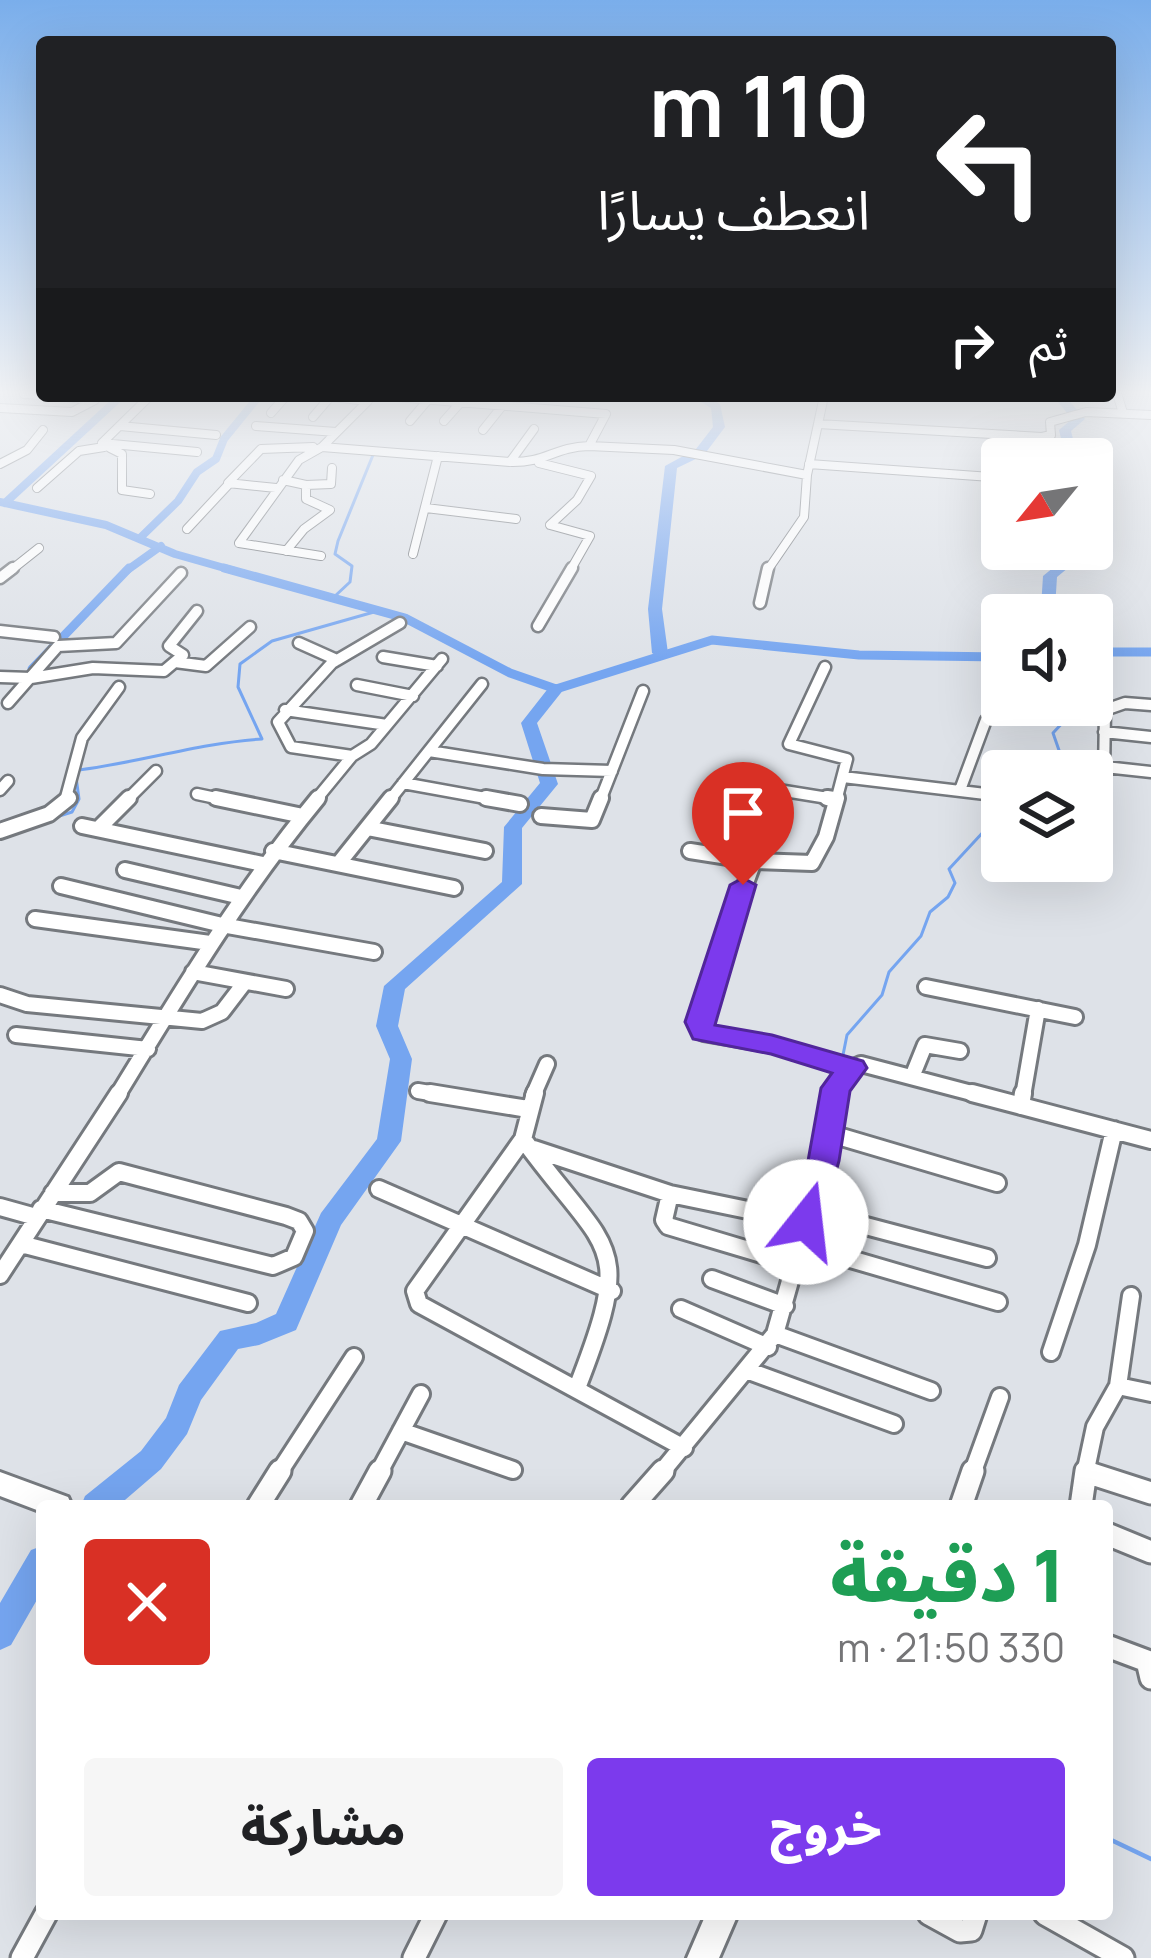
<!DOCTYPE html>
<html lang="ar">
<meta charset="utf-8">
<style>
:root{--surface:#fff;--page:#f6f6f6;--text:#202124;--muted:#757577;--accent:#7c3aed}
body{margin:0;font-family:Manrope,"Noto Sans Arabic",sans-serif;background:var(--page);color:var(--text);direction:rtl;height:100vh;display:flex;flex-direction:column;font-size:45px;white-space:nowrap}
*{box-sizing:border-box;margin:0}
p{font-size:39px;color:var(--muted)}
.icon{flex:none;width:66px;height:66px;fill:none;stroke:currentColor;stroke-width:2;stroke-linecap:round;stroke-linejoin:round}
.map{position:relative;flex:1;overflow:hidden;direction:ltr}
.sheet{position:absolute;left:36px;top:1500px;width:1077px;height:420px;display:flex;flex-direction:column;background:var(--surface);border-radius:12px;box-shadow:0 12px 48px #0002;direction:rtl}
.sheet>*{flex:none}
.guide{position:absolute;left:36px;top:36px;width:1080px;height:366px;border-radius:12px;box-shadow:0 12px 48px #0002;direction:rtl;background:#202124;color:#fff;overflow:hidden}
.needle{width:78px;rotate:240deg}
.fabs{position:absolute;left:981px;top:438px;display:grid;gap:24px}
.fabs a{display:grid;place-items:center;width:132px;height:132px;border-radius:12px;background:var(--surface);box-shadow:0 12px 48px #0002;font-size:60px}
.pin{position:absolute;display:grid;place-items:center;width:102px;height:102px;color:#fff;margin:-123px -51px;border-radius:50% 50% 50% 0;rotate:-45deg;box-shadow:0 0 12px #0007}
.pin .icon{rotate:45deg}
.me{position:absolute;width:132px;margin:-66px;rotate:16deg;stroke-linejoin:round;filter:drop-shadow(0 0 9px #0008)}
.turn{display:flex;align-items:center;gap:42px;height:252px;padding:0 48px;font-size:54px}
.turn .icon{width:156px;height:156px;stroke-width:2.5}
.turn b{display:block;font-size:84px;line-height:102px}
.then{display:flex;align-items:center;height:114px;padding:0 48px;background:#0003;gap:24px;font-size:45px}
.round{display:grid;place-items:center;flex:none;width:126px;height:126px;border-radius:12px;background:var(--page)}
.summary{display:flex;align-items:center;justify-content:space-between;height:204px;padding:0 48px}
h1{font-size:72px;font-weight:800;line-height:90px;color:#1e9e55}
.button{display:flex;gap:24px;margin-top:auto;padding:24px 48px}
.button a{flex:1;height:138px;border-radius:12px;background:var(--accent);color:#fff;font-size:48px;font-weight:800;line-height:138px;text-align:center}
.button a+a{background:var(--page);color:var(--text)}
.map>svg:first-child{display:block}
</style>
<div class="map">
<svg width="1151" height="1958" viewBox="0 0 1151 1958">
<rect width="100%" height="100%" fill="#dee2e8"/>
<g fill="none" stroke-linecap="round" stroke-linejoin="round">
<path stroke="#75a5f0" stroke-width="3" d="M 335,596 L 350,582 L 352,566 L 335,554 L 338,541 L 373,455
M 1092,681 L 1097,652
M 79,770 C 141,762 200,743 262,739 L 238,687 L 240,664 L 272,641 L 381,610
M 1019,771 L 1061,756 L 1053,733 L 1079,705
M 53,818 L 72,812 L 79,799 L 76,777
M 842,1060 L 847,1035 L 882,995 L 889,972 L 921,936 L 930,912 L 948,897 L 955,883 L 949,869 L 986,829 L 1002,821"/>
<path stroke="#75a5f0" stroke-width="4.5" d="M 1107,1838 L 1151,1859"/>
<path stroke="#75a5f0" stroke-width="8" d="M 0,502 L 106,525 L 175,554 L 235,571
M 5,503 L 121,396
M 140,538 L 178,501 L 197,472 L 216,459 L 224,439 L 259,396
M 126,571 L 161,546"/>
<path stroke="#75a5f0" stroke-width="9" d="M 224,568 L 405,618 L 510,673 L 556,689 L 712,640 L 859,655 L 1002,657
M 1092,652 L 1151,652
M 32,669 L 129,568"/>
<path fill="#75a5f0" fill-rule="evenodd" d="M 691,396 L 705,396 L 720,404 L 725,427 L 704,455 L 677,468 L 662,609 L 668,653 L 660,658 L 652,653 L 648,609 L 665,466 L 696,449 L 713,427 L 711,408 Z
M 1053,396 L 1065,396 L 1085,419 L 1071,431 L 1078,459 L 1066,459 L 1059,430 L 1072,419 Z
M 1076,549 L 1091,549 L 1057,577 L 1055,608 L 1060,615 L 1046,615 L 1041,608 L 1043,576 Z
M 556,684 L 564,689 L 537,723 L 558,784 L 522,828 L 522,884 L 405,989 L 398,1026 L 412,1059 L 401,1141 L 341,1225 L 296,1330 L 259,1345 L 238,1349 L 201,1400 L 187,1434 L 161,1469 L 118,1506 L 81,1506 L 85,1496 L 141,1451 L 166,1418 L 179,1385 L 220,1331 L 256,1323 L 276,1314 L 321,1213 L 377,1139 L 390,1059 L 376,1026 L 384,986 L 502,882 L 504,827 L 540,783 L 521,723 L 550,686 Z
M 42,1546 L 42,1591 L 11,1645 L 0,1650 L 0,1603 L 31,1550 Z"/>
<defs>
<path id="minor-far4" d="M 1116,390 L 1123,413
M 24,394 L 42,395
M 150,396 L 102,443 L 197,452
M 324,396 L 368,401 L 322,447 L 510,462 C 546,463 554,447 589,446 L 606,414 L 383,396
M 0,408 L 72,412 L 95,400 L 53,396
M 271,413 L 286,396
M 313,417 L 331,396
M 410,421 L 427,401
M 444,421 L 460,403
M 818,424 L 824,396
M 120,426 L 216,435
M 256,426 L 336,432
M 483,430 L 503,405
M 589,446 L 674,450 L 807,475 L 818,424 L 1042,437 L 1051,435 L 1050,422 L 1086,412 L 1151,415
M 110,448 L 122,454 L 122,490 L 150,494
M 510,462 L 534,429
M 539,463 L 591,476 L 577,500 L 550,525 L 590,536 L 570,571
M 0,464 L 27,450 L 43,430
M 809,464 L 991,477
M 283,480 L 306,485 L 306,499 L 330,510 L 304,529 L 286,551
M 306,485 L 331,484 L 332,468
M 37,488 L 79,451 L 104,447
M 276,488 L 228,483 L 261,449 L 313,447
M 426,508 L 516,519
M 187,529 L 228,485
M 413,554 L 438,456
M 321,556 L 239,543 L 299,460 L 322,447
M 10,571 L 39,548
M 767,571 L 804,517 L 807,475"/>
<path id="minor-far3" d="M 0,578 L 13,568
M 760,603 L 768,568
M 538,626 L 572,568
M 0,631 L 54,637
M 299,643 L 337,660
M 383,657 L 437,666
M 175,662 L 206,666 L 250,627
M 825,667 L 789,744 L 847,759 L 836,801
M 0,677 L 31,678 L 93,668 L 164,671 L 183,655 L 169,646 L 197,611
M 357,685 L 413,696
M 8,703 L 58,646 L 116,643 L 181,573
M 285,710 L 387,725
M 1104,732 L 1151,737
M 429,751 L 543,769 L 612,771
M 352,756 L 291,747 L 278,722 L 332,663 L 400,623
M 1105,767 L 1151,772
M 843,777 L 1002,796
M 403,783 L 502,801
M 766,788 L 834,799
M 0,790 L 8,781
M 960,790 L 986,720
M 197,794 L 230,801
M 1092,799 L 1104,777 L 1105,710 L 1125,703 L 1151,705
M 65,801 L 82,738 L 119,687
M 126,801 L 156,771
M 315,801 L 352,756 L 371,744 L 442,659
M 389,801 L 482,684
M 600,801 L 643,691"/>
<path id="minor-far2" d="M 216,798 L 303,816
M 486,798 L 520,804
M 827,798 L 834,799
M 541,816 L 592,820 L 601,798
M 82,826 L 263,864
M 367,828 L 485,851
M 98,829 L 129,798
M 0,831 L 49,814 L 69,798
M 273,851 L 454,888
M 690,851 L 754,861 L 712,975 L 703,1033 L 773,1045 L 852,1068 L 861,1064 L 983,1096
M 754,861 L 812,863 L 826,837 L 837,798
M 339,863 L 391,798
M 125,870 L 241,897
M 61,886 L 222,925 L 374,952
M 35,919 L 210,943
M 193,972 L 286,989
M 926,987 L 1075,1017
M 0,995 L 27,1004 L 202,1021 L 222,1012 L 245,982
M 16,1035 L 148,1049
M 912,1077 L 925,1045 L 960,1051
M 418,1091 L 448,1096
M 117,1096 C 180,993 241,891 318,798
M 533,1096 L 547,1064
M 835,1096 L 852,1068
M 1023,1096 L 1038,1009"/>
<path id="minor-far1" d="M 430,1093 L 528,1109
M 535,1093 L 523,1139 C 609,1257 636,1237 577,1388
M 972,1093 L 1151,1140
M 1021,1106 L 1023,1093
M 828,1133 L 997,1183
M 523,1139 L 415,1291 L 419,1304 L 684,1448
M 534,1149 L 670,1194 L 806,1222
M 379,1189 L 612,1291
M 670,1194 L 664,1220 L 668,1226 L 795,1264
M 0,1207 L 36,1217
M 41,1209 L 273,1266 L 294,1257 L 305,1231 L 299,1221 L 286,1216 L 119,1172 L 90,1193 L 53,1193
M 809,1211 L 987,1258
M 21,1244 L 248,1303
M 799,1244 L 998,1302
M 0,1275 L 119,1093
M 712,1279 L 785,1306
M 681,1309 L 768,1347
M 775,1334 L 931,1391
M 1051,1352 L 1087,1245 L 1114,1130
M 749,1371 L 894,1424
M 1118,1386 L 1131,1296
M 401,1431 L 513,1470
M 1086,1472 L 1093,1474
M 278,1474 L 354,1357
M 378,1474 L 421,1394
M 660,1474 L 775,1334 L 824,1161 L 835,1093
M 972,1474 L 1000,1397
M 1085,1474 L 1095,1427 L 1118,1386 L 1151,1393"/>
<path id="minor" d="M 1086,1472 L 1151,1493
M 258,1506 L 280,1471
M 361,1506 L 380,1471
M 632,1506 L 663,1471
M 961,1506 L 973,1471
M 1081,1506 L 1086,1471
M 1107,1534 L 1151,1552
M 1107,1646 L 1147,1661 L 1151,1678
M 929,1914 L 960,1931 L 971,1930 L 976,1914
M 1045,1914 L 1123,1958
M 22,1958 L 46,1914
M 414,1958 L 436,1914"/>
<path id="secondary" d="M 0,1472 L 68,1497 L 72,1506 L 42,1506 L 42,1512 L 0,1496 Z
M 706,1914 L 738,1914 L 719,1958 L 687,1958 Z"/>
</defs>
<use href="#minor-far4" stroke="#75797e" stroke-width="10"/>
<use href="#minor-far3" stroke="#75797e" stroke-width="15"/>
<use href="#minor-far2" stroke="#75797e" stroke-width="20"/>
<use href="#minor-far1" stroke="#75797e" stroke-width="22"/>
<use href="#minor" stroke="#75797e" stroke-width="27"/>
<use href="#secondary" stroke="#75797e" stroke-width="6"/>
<use href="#minor-far4" stroke="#fff" stroke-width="8"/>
<use href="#minor-far3" stroke="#fff" stroke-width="10"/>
<use href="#minor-far2" stroke="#fff" stroke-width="14"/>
<use href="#minor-far1" stroke="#fff" stroke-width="16"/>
<use href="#minor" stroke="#fff" stroke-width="21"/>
<use href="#secondary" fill="#fff" fill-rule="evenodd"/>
</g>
<linearGradient id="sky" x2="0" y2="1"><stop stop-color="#7aaeeb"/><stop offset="0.59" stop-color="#f0f2f5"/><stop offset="1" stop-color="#f0f2f5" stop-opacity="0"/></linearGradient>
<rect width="1151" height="664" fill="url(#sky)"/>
<path fill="#7c3aed" stroke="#51269a" stroke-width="3" d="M 743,878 L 756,885 L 715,1025 L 772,1035 L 863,1061 L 867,1068 L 850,1091 L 839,1161 L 822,1222 L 817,1232 L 806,1235 L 794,1232 L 789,1222 L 808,1161 L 821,1088 L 832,1073 L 771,1054 L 693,1039 L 685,1022 L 730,885 Z"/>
</svg>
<div class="fabs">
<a><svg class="needle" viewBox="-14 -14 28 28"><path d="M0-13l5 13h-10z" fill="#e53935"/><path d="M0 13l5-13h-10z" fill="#757577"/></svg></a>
<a><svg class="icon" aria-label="sound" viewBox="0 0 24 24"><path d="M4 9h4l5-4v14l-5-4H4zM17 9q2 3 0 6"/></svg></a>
<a><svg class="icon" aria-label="layers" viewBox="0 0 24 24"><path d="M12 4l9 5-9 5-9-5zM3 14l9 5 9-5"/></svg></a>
</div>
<div class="pin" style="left:743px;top:885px;background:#d93025"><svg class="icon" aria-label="arrive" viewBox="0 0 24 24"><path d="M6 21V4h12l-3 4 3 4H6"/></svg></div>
<svg class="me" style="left:806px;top:1222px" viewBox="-20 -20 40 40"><circle r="19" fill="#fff"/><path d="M0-13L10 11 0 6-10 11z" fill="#7c3aed"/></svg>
<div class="guide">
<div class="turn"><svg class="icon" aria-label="left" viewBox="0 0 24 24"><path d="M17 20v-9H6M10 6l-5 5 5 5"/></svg><div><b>110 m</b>انعطف يسارًا</div></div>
<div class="then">ثم<svg class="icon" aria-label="right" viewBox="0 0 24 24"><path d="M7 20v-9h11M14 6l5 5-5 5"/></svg></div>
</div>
<section class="sheet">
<div class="summary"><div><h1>1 دقيقة</h1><p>330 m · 21:50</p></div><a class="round" style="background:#d93025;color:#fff"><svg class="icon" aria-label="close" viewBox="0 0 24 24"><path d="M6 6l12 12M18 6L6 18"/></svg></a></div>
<div class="button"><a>خروج</a><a>مشاركة</a></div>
</section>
</div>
